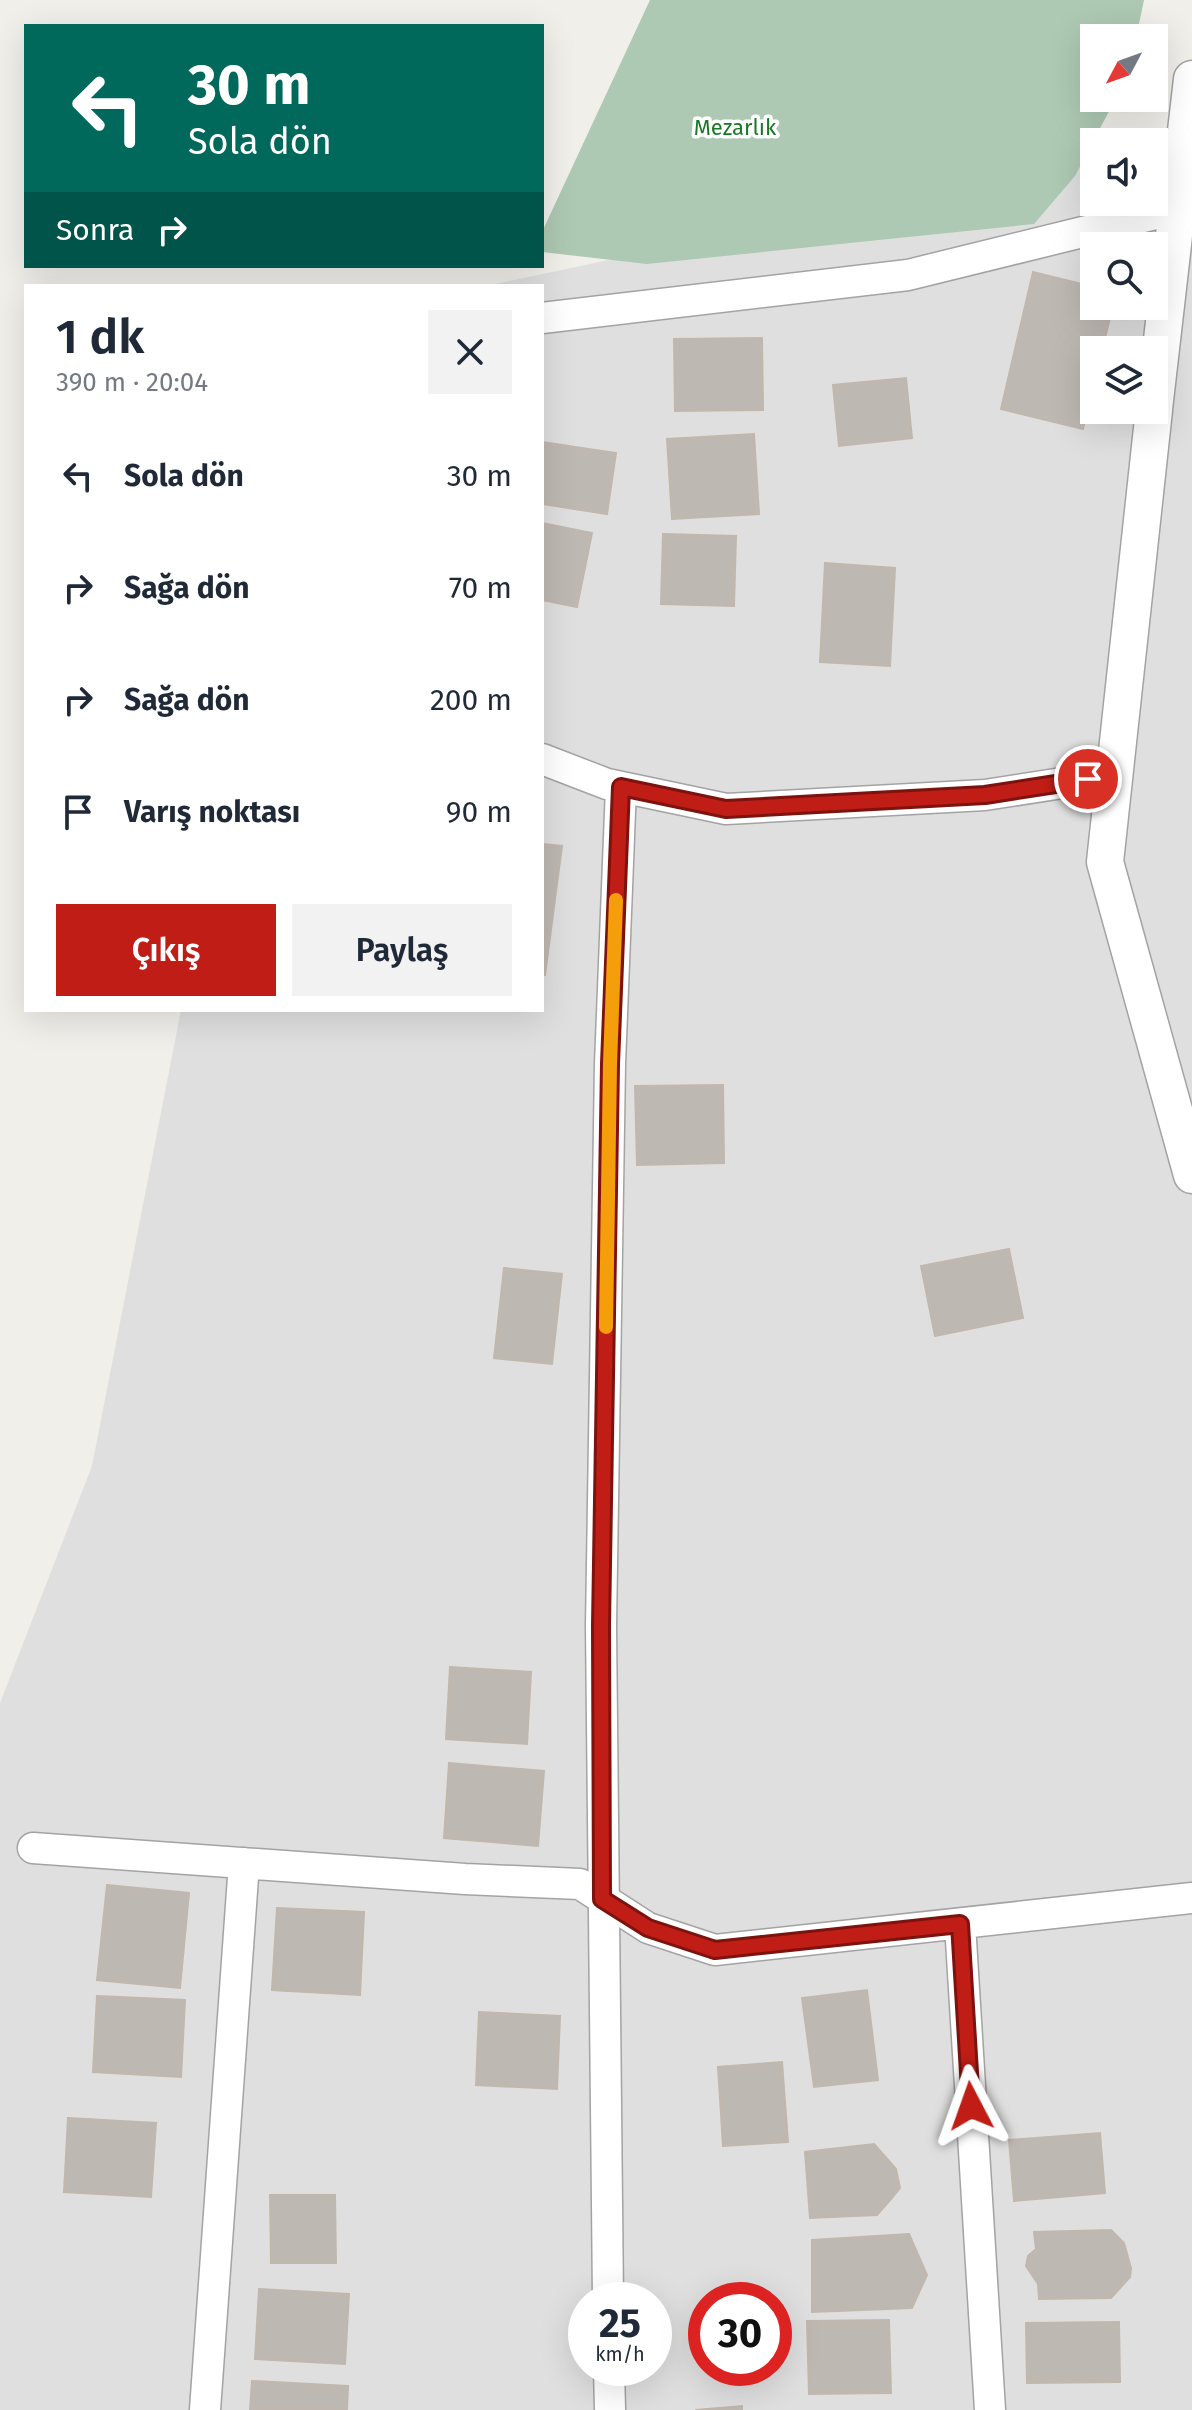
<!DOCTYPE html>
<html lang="tr">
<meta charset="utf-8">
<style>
:root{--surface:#fff;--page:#f2f2f3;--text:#1f2937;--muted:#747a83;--accent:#bf1d15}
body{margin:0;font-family:"Fira Sans",sans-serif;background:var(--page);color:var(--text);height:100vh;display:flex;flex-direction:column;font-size:30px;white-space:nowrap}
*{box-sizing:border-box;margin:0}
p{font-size:26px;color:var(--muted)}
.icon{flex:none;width:44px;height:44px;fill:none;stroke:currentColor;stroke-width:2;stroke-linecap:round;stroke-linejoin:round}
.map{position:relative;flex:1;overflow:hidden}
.details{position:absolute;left:24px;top:284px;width:520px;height:728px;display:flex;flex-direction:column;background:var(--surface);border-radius:0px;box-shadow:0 8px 32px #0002}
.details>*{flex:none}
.banner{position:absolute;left:24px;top:24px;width:520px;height:244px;border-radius:0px;box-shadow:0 8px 32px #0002;background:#00695c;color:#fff;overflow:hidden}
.needle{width:52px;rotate:229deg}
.controls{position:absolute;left:1080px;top:24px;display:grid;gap:16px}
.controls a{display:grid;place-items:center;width:88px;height:88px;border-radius:0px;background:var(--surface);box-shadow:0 8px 32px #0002;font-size:40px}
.speed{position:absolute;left:568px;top:2282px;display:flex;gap:16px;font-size:40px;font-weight:700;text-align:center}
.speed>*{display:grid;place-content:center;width:104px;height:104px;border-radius:50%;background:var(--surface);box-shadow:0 8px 32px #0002;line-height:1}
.speed small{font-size:20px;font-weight:400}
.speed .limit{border:12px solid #d22;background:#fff;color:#111}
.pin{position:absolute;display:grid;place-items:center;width:68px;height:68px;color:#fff;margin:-34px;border:4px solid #fff;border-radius:50%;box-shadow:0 2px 8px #0007}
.me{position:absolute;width:88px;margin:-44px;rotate:356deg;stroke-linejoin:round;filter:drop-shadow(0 0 6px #0008)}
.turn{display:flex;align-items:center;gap:28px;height:168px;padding:0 32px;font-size:36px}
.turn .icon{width:104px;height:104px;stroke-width:2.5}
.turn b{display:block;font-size:56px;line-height:68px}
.then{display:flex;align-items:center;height:76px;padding:0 32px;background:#0003;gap:16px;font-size:30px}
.round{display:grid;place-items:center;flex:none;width:84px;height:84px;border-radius:0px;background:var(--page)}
.headline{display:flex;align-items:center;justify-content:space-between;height:136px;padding:0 32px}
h1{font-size:48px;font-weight:600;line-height:60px}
.primary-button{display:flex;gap:16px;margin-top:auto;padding:16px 32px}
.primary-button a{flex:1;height:92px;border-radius:0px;background:var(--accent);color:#fff;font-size:32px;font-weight:600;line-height:92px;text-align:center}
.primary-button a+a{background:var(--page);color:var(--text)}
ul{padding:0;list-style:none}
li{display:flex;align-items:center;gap:24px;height:112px;padding:0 32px}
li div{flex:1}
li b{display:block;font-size:30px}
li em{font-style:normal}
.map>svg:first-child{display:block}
</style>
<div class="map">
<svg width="1192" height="2410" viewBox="0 0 1192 2410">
<rect width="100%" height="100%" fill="#f1efea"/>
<path fill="#e0dfdf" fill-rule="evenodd" d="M 1192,137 L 1192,2410 L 0,2410 L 0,1703 L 92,1466 L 181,1010 L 542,1010 L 542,286 L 485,286 L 1094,158 L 1094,202 L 1154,202 L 1154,145 ZM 1094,246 L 1154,246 L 1154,306 L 1094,306 ZM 1094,350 L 1154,350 L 1154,410 L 1094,410 ZM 586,2300 L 654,2300 L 654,2368 L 586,2368 ZM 706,2300 L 774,2300 L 774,2368 L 706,2368 Z"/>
<path fill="#adc8b3" d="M 650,0 L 1144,0 L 1136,38 L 1094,38 L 1094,98 L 1116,98 L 1075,176 L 1034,224 L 647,264 L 542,252 L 542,232 Z"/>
<path fill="#beb8b3" stroke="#c1b7ad" stroke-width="2" d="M 1033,272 L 1094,287 L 1094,306 L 1113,306 L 1102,350 L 1094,350 L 1094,384 L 1083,429 L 1001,409 Z
M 762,338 L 763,410 L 675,411 L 674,339 Z
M 906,378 L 912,438 L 839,446 L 833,385 Z
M 754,434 L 759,514 L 672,519 L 667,439 Z
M 542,442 L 616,453 L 607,514 L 542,504 Z
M 542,523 L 592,533 L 577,607 L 542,600 Z
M 663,534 L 736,536 L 734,606 L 661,604 Z
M 825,563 L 895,568 L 890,666 L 820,662 Z
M 542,844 L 562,846 L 545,975 L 542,975 Z
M 723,1085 L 724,1163 L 637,1165 L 635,1086 Z
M 1009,1249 L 1023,1318 L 935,1336 L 921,1266 Z
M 504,1268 L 562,1274 L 552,1364 L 494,1358 Z
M 450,1667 L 531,1672 L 527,1744 L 446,1739 Z
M 449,1763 L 544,1771 L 538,1846 L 444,1838 Z
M 107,1885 L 189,1893 L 180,1988 L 97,1980 Z
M 277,1908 L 364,1912 L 360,1995 L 272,1990 Z
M 867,1990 L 878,2080 L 814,2087 L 802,1998 Z
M 97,1996 L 185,2000 L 181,2077 L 93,2072 Z
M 479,2012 L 560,2016 L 557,2089 L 476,2085 Z
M 782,2062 L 788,2142 L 723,2146 L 718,2067 Z
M 68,2118 L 156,2123 L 151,2197 L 64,2192 Z
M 1100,2133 L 1105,2193 L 1014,2201 L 1009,2140 Z
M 874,2144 L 896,2169 L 900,2188 L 891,2199 L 877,2215 L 810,2218 L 805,2152 Z
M 270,2195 L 335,2195 L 336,2263 L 271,2263 Z
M 1111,2230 L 1124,2243 L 1131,2268 L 1130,2277 L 1111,2298 L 1039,2299 L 1038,2284 L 1026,2266 L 1028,2256 L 1036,2249 L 1034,2232 Z
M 909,2234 L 927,2275 L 912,2308 L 812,2312 L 812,2240 Z
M 259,2289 L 349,2294 L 345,2364 L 255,2359 Z
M 889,2320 L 891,2393 L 809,2394 L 807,2321 Z
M 1119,2322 L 1120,2382 L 1027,2383 L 1026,2323 Z
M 252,2381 L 348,2386 L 347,2410 L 250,2410 Z
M 742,2406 L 742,2410 L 695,2410 Z"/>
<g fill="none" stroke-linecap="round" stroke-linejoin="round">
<defs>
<path id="minor" d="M 542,318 L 908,275 L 1176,209
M 542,759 L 607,784 L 726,809 L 985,795 L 1114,775
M 33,1848 L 465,1879 L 580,1884 L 648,1928 L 715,1950 L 1192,1898
M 960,1924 L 990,2410
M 608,2300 L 601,1626 L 610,1064 L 621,787
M 609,2368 L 610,2410
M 205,2410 L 244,1863"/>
<path id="tertiary" d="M 1154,409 L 1192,79
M 1154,410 L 1105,862 L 1192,1175"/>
</defs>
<use href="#minor" stroke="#a3a3a3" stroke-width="33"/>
<use href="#tertiary" stroke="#a3a3a3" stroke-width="39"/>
<use href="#minor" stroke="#fff" stroke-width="30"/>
<use href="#tertiary" stroke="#fff" stroke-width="36"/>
</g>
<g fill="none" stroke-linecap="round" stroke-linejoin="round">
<defs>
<path id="route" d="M 971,2106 L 960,1924 L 715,1950 L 648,1928 L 602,1899 L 601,1626 L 610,1064 L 621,787 L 726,809 L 985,795 L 1088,779"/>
</defs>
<use href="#route" stroke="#7c130e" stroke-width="20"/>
<use href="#route" stroke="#bf1d15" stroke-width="14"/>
<path stroke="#f59e0b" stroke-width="14" d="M 606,1327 L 610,1064 L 616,900"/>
</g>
<g text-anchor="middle" stroke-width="7" stroke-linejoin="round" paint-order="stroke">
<g font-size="22" fill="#187825" stroke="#fff">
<text x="735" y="135">Mezarlık</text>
</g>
</g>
</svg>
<div class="controls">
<a><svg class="needle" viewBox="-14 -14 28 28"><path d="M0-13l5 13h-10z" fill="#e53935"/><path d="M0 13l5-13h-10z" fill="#747a83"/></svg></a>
<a><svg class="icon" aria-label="sound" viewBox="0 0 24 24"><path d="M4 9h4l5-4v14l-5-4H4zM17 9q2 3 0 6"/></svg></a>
<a><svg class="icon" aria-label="search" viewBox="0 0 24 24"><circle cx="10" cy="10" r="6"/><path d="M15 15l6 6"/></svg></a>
<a><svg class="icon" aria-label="layers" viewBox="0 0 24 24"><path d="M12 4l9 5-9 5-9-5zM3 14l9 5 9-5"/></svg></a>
</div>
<div class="speed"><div>25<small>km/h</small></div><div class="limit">30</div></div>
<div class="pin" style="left:1088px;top:779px;background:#d93025"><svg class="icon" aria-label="arrive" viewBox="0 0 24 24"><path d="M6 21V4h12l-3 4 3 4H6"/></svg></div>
<svg class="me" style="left:971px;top:2106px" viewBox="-20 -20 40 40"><path d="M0-17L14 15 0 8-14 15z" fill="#bf1d15" stroke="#fff" stroke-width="4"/></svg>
<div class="banner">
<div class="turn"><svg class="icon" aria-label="left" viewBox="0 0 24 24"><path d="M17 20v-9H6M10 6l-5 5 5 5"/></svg><div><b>30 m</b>Sola dön</div></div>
<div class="then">Sonra<svg class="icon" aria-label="right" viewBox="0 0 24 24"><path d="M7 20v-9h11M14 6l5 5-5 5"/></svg></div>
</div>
<section class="details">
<div class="headline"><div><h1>1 dk</h1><p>390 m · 20:04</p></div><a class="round"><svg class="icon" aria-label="close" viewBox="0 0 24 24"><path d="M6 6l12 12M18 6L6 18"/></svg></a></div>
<ul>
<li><svg class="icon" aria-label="left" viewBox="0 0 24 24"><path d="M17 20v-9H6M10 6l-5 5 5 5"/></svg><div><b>Sola dön</b></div><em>30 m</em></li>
<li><svg class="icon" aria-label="right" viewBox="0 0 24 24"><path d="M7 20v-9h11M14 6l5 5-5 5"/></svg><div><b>Sağa dön</b></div><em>70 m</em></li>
<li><svg class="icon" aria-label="right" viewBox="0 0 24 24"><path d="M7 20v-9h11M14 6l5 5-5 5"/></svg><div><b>Sağa dön</b></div><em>200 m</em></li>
<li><svg class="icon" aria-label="arrive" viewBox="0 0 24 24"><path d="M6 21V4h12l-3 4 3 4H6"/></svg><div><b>Varış noktası</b></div><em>90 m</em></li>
</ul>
<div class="primary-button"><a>Çıkış</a><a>Paylaş</a></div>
</section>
</div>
